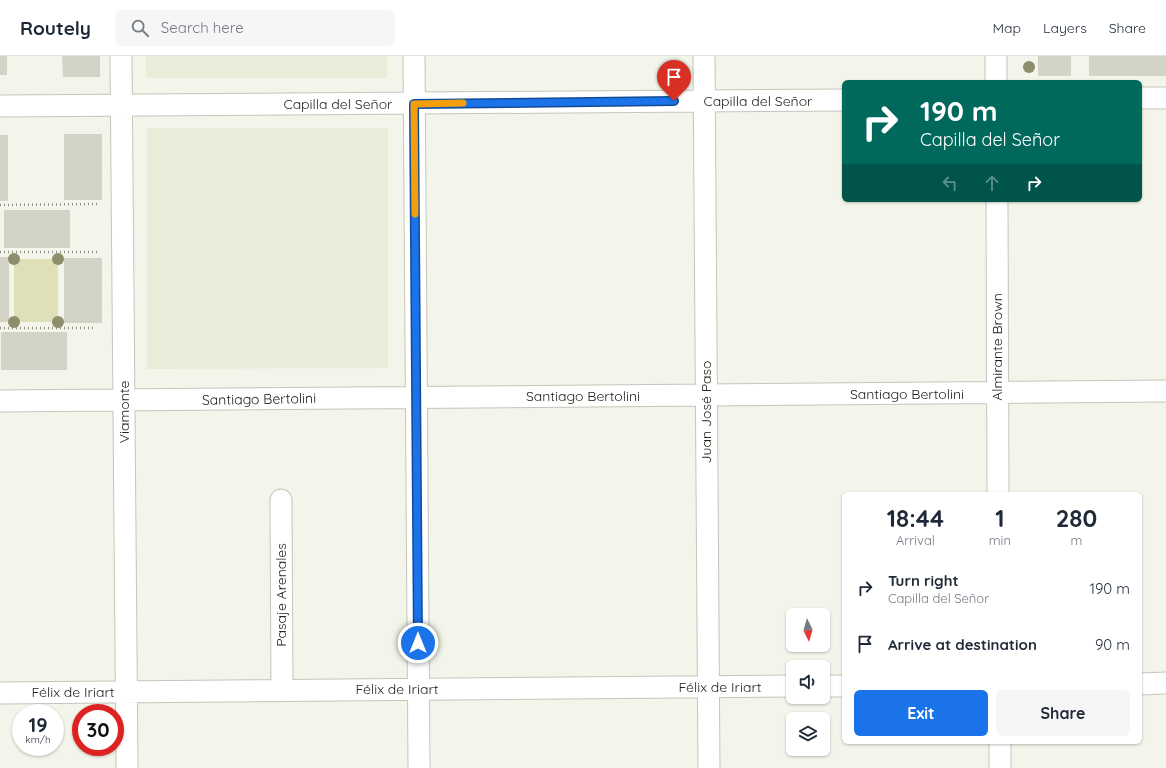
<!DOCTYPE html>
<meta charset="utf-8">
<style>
:root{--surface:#fff;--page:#f6f6f7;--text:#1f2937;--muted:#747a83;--line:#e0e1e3;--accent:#1a73e8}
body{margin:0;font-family:Quicksand,sans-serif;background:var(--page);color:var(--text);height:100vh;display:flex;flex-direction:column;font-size:15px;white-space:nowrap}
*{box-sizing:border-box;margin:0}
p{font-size:13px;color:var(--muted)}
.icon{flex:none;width:22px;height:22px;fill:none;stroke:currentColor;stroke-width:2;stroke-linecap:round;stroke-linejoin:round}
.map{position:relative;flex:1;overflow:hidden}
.drawer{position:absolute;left:842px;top:436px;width:300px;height:252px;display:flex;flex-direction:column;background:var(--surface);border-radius:6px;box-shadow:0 1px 3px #0004}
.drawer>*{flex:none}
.guide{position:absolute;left:842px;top:24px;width:300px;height:122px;border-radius:6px;box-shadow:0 1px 3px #0004;background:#00695c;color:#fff;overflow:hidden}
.needle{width:26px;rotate:175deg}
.fabs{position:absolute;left:786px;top:552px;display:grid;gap:8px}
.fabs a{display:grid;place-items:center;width:44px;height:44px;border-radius:6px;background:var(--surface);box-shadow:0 1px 3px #0004;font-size:20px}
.speed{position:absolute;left:12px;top:648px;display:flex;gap:8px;font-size:20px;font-weight:700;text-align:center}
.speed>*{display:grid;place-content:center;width:52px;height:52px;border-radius:50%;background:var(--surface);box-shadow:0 1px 3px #0004;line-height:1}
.speed small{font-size:10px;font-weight:400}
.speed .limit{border:6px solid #d22;background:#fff;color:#111}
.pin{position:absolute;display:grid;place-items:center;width:34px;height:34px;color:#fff;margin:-41px -17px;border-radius:50% 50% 50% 0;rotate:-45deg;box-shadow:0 0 4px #0007}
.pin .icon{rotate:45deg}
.me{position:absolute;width:44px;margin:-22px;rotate:0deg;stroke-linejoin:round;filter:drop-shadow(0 0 3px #0008)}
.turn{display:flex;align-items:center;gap:14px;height:84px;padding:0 12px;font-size:18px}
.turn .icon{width:52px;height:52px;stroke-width:2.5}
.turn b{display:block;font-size:28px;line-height:34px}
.lanes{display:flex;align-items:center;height:38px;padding:0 12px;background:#0003;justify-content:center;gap:20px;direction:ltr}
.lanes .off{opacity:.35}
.eta{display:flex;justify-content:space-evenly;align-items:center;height:68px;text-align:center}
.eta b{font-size:24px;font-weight:800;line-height:28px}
.primary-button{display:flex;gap:8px;margin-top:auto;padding:8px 12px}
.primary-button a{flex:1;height:46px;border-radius:6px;background:var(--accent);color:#fff;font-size:16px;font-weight:800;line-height:46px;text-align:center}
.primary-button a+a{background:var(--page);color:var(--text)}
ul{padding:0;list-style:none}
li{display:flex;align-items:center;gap:12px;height:56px;padding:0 12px}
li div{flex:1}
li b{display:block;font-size:15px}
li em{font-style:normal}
header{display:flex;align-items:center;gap:24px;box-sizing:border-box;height:56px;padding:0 20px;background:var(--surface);border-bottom:1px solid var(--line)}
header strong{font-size:19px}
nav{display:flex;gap:22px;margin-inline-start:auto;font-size:14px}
.search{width:280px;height:36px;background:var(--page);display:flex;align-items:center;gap:10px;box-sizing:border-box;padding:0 14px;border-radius:6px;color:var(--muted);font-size:15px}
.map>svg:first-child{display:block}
</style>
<header>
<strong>Routely</strong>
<div class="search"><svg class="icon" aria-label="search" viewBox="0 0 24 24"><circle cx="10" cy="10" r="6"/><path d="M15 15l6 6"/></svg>Search here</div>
<nav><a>Map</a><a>Layers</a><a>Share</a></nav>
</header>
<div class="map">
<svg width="1166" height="712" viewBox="0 0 1166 712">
<rect width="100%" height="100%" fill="#f4f5ea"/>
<path fill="#ebebd9" d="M 146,0 L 387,0 L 387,22 L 146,22 Z
M 147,72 L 388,72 L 388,312 L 147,313 Z"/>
<path fill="#dfdfb8" d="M 14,203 L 58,203 L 58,266 L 14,266 Z"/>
<path fill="#d3d3c8" d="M 0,0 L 7,0 L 7,19 L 0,19 Z
M 62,0 L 100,0 L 100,21 L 63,21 Z
M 1038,0 L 1071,0 L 1071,20 L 1038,20 Z
M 1089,0 L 1166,0 L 1166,20 L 1089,20 Z
M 64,78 L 102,78 L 102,144 L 64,144 Z
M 0,79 L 8,79 L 8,145 L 0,145 Z
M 4,154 L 70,154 L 70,192 L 4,192 Z
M 0,201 L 9,201 L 9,266 L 0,266 Z
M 64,202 L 102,202 L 102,267 L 64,267 Z
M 1,276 L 67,276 L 67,314 L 1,314 Z"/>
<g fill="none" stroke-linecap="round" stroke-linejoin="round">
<defs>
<path id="street" d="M 121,0 L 127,712
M 414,0 L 419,712
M 704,0 L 709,712
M 996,0 L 996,26
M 1140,42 L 1166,42
M 0,50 L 844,44
M 997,144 L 998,438
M 0,345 L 1166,335
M 281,444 L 282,634
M 1140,628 L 1166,627
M 823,630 L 844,630
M 0,637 L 793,630
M 1000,686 L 1000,712"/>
</defs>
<use href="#street" stroke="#c5c5ba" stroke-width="23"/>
<path stroke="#909189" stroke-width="2.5" stroke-dasharray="1 3" stroke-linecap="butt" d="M 0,149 L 98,148
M 0,196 L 100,196
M 0,272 L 95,272"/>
<use href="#street" stroke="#fff" stroke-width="21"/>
</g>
<g fill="#8e8e6d">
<circle cx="1029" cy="11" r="6"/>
<circle cx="14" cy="203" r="6"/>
<circle cx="58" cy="203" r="6"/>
<circle cx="14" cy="266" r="6"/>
<circle cx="58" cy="266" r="6"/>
</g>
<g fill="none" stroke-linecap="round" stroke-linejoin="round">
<defs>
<path id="route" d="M 418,587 L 414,48 L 674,45"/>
</defs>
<use href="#route" stroke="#114b97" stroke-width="10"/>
<use href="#route" stroke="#1a73e8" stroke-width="7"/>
<path stroke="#f59e0b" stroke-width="7" d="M 415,158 L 414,48 L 463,47"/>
</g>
<g text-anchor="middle" stroke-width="3" stroke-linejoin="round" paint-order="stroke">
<g font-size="14" fill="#23231f" stroke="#fff">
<text x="758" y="50">Capilla del Señor</text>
<text x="338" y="53">Capilla del Señor</text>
<text transform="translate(997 291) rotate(-90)" y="5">Almirante Brown</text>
<text x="907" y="343">Santiago Bertolini</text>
<text x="583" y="345">Santiago Bertolini</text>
<text transform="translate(259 343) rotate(-1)" y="5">Santiago Bertolini</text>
<text transform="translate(124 356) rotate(-90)" y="5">Viamonte</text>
<text transform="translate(706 356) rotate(-90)" y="5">Juan José Paso</text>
<text transform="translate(281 539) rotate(-90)" y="5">Pasaje Arenales</text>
<text x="720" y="636">Félix de Iriart</text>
<text x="397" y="638">Félix de Iriart</text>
<text x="73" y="641">Félix de Iriart</text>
</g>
</g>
</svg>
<div class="fabs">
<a><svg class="needle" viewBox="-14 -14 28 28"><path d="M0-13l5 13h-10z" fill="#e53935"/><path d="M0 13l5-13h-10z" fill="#747a83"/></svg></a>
<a><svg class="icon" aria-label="sound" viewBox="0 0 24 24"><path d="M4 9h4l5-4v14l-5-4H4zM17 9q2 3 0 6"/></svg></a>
<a><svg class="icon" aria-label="layers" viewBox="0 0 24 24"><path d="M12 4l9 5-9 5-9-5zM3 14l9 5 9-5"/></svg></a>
</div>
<div class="speed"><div>19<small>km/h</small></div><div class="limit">30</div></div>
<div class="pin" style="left:674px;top:45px;background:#d93025"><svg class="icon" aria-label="arrive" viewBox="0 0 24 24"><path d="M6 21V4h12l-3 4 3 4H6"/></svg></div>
<svg class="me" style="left:418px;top:587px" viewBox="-20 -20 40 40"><circle r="17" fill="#1a73e8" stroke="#fff" stroke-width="3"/><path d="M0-11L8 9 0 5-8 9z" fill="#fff"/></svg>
<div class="guide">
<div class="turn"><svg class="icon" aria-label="right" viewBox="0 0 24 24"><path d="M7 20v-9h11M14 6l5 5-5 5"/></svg><div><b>190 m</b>Capilla del Señor</div></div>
<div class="lanes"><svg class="icon off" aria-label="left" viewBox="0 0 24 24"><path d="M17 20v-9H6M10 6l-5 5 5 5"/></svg><svg class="icon off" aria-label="ahead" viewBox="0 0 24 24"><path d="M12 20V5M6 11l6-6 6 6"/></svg><svg class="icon" aria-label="right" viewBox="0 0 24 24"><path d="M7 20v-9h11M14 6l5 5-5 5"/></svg></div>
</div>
<section class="drawer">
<div class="eta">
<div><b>18:44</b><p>Arrival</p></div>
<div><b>1</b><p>min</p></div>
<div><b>280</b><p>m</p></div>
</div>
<ul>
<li><svg class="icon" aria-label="right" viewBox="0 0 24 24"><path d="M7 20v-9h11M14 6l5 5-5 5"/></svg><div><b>Turn right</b><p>Capilla del Señor</p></div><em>190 m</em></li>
<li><svg class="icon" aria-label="arrive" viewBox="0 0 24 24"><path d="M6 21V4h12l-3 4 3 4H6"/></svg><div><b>Arrive at destination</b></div><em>90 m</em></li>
</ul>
<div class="primary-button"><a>Exit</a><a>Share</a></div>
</section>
</div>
